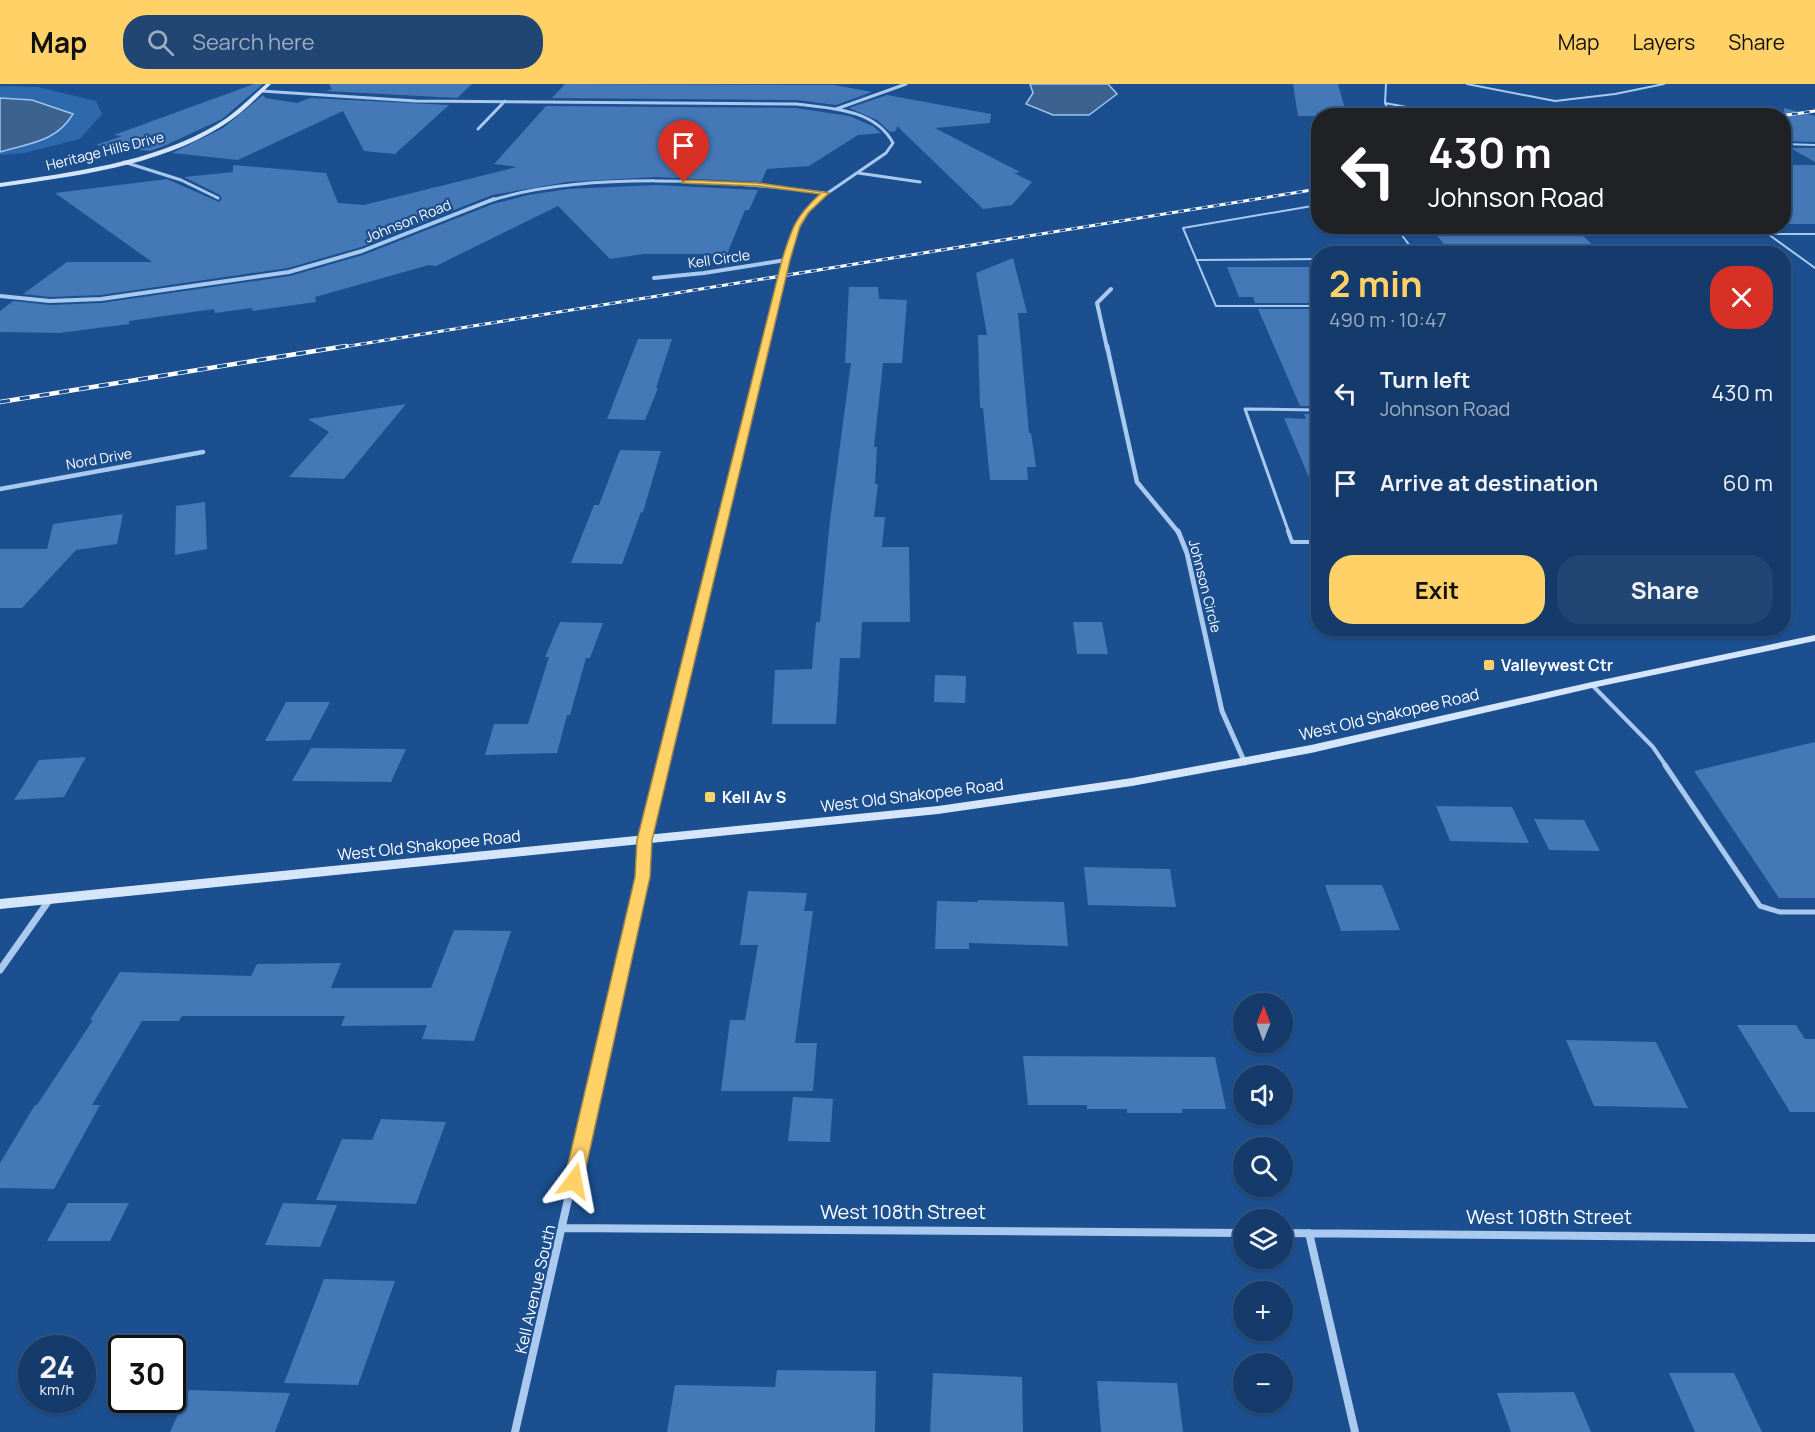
<!DOCTYPE html>
<meta charset="utf-8">
<style>
:root{--surface:#143b6b;--page:#214673;--text:#f1f3f6;--muted:#9dadc1;--line:#33557e;--accent:#ffd166}
body{margin:0;font-family:Manrope,sans-serif;background:var(--page);color:var(--text);height:100vh;display:flex;flex-direction:column;font-size:22px;white-space:nowrap}
*{box-sizing:border-box;margin:0}
p{font-size:20px;color:var(--muted)}
.icon{flex:none;width:33px;height:33px;fill:none;stroke:currentColor;stroke-width:2;stroke-linecap:round;stroke-linejoin:round}
.map{position:relative;flex:1;overflow:hidden}
.sheet{position:absolute;left:1311px;top:162px;width:480px;height:390px;display:flex;flex-direction:column;background:var(--surface);border-radius:24px;box-shadow:0 2px 4px #0004,0 0 0 2px var(--line)}
.sheet>*{flex:none}
.guide{position:absolute;left:1311px;top:24px;width:480px;height:126px;border-radius:24px;box-shadow:0 2px 4px #0004,0 0 0 2px var(--line);background:#202124;color:#fff;overflow:hidden}
.needle{width:39px;rotate:1deg}
.buttons{position:absolute;left:1233px;top:909px;display:grid;gap:12px}
.buttons a{display:grid;place-items:center;width:60px;height:60px;border-radius:50%;background:var(--surface);box-shadow:0 2px 4px #0004,0 0 0 2px var(--line);font-size:30px}
.speed{position:absolute;left:18px;top:1251px;display:flex;gap:12px;font-size:30px;font-weight:700;text-align:center}
.speed>*{display:grid;place-content:center;width:78px;height:78px;border-radius:50%;background:var(--surface);box-shadow:0 2px 4px #0004,0 0 0 2px var(--line);line-height:1}
.speed small{font-size:15px;font-weight:400}
.speed .limit{border:3px solid #111;border-radius:9px;background:#fff;color:#111}
.pin{position:absolute;display:grid;place-items:center;width:51px;height:51px;color:#fff;margin:-62px -26px;border-radius:50% 50% 50% 0;rotate:-45deg;box-shadow:0 0 6px #0007}
.pin .icon{rotate:45deg}
.me{position:absolute;width:66px;margin:-33px;rotate:13deg;stroke-linejoin:round;filter:drop-shadow(0 0 4px #0008)}
.turn{display:flex;align-items:center;gap:21px;height:126px;padding:0 18px;font-size:27px}
.turn .icon{width:78px;height:78px;stroke-width:2.5}
.turn b{display:block;font-size:42px;line-height:51px}
.round{display:grid;place-items:center;flex:none;width:63px;height:63px;border-radius:24px;background:var(--page)}
.summary{display:flex;align-items:center;justify-content:space-between;height:102px;padding:0 18px}
h1{font-size:36px;font-weight:700;line-height:45px;color:var(--accent)}
.button{display:flex;gap:12px;margin-top:auto;padding:12px 18px}
.button a{flex:1;height:69px;border-radius:24px;background:var(--accent);color:#111;font-size:24px;font-weight:700;line-height:69px;text-align:center}
.button a+a{background:var(--page);color:var(--text)}
ul{padding:0;list-style:none}
li{display:flex;align-items:center;gap:18px;height:90px;padding:0 18px}
li div{flex:1}
li b{display:block;font-size:22px}
li em{font-style:normal}
header{display:flex;align-items:center;gap:36px;box-sizing:border-box;height:84px;padding:0 30px;background:var(--accent);color:#111}
header strong{font-size:28px}
nav{display:flex;gap:33px;margin-inline-start:auto;font-size:21px}
.search{width:420px;height:54px;background:var(--page);display:flex;align-items:center;gap:15px;box-sizing:border-box;padding:0 21px;border-radius:24px;color:var(--muted);font-size:22px}
.map>svg:first-child{display:block}
</style>
<header>
<strong>Map</strong>
<div class="search"><svg class="icon" aria-label="search" viewBox="0 0 24 24"><circle cx="10" cy="10" r="6"/><path d="M15 15l6 6"/></svg>Search here</div>
<nav><a>Map</a><a>Layers</a><a>Share</a></nav>
</header>
<div class="map">
<svg width="1815" height="1348" viewBox="0 0 1815 1348">
<rect width="100%" height="100%" fill="#1b4f8f"/>
<path fill="#2e69ad" d="M 0,2 L 38,3 L 96,17 L 102,30 L 80,55 L 24,69 L 0,71 Z"/>
<path fill="#3c6290" stroke="#9cc4f0" stroke-width="1.5" d="M 1030,0 L 1108,0 L 1117,10 L 1089,31 L 1053,31 L 1026,20 L 1033,9 Z
M 0,14 L 32,16 L 73,30 C 56,58 30,59 0,68 Z"/>
<path fill="#4478b7" d="M 254,0 L 263,0 L 222,35 L 164,62 L 150,67 L 96,61 L 122,52 L 114,51 Z
M 329,0 L 472,0 L 457,14 L 326,7 L 332,5 Z
M 565,0 L 834,1 L 872,8 L 836,21 L 796,16 L 552,14 Z
M 1293,0 L 1338,0 L 1347,32 L 1298,32 Z
M 263,11 L 266,14 L 297,19 L 310,14 L 449,21 L 395,70 L 364,67 L 343,27 L 238,76 L 172,69 L 223,44 Z
M 887,11 L 991,30 L 990,39 L 935,44 L 1020,88 L 1014,89 L 1032,98 L 1012,121 L 983,125 L 897,42 L 896,47 L 890,48 L 877,36 L 849,24 Z
M 546,22 L 796,24 L 849,32 L 873,42 L 881,49 L 858,51 L 809,82 L 767,85 L 761,98 L 656,93 L 567,98 L 492,111 L 361,163 L 288,184 L 101,211 L 50,213 L 23,210 L 67,178 L 152,178 L 55,109 L 167,95 L 219,118 L 222,115 L 220,111 L 184,93 L 233,88 L 233,81 L 326,89 L 338,119 L 364,121 L 517,83 L 494,80 Z
M 1784,24 L 1815,32 L 1815,58 L 1784,57 Z
M 1790,64 L 1815,64 L 1815,78 Z
M 1784,81 L 1815,81 L 1815,140 L 1784,140 Z
M 656,101 L 758,106 L 749,126 L 745,126 L 727,170 L 644,170 L 610,175 L 558,122 L 436,182 L 429,181 L 315,213 L 316,218 L 253,227 L 252,224 L 215,229 L 214,225 L 129,237 L 129,240 L 59,249 L 0,248 L 0,227 L 13,217 L 50,221 L 101,219 L 290,192 L 363,171 L 493,120 L 528,111 L 568,105 Z
M 1429,142 L 1573,142 L 1602,170 L 1452,170 Z
M 1013,174 L 1027,229 L 1018,229 L 1029,349 L 1031,349 L 1036,383 L 1027,383 L 1028,396 L 990,396 L 983,324 L 980,324 L 978,251 L 987,251 L 976,189 Z
M 1227,183 L 1318,183 L 1318,219 L 1255,219 L 1253,213 L 1239,213 Z
M 849,203 L 878,203 L 879,215 L 907,216 L 902,279 L 883,279 L 874,363 L 877,363 L 875,400 L 878,400 L 874,433 L 885,433 L 882,463 L 909,463 L 910,538 L 862,538 L 860,574 L 840,574 L 836,640 L 772,640 L 775,586 L 812,585 L 816,538 L 820,538 L 830,436 L 851,279 L 845,279 Z
M 1258,225 L 1318,225 L 1318,322 L 1300,322 Z
M 638,255 L 672,255 L 656,304 L 658,304 L 645,336 L 607,335 Z
M 406,320 L 344,395 L 289,393 L 329,348 L 308,335 Z
M 1304,330 L 1318,330 L 1318,415 L 1284,334 L 1306,335 Z
M 620,366 L 661,367 L 643,428 L 641,428 L 622,480 L 571,479 L 594,421 L 599,421 Z
M 205,418 L 207,465 L 175,471 L 176,422 Z
M 123,430 L 117,460 L 76,466 L 22,524 L 0,524 L 0,465 L 47,465 L 53,440 Z
M 560,538 L 603,539 L 590,574 L 586,574 L 570,631 L 567,631 L 557,669 L 485,671 L 494,640 L 528,640 L 549,573 L 545,573 Z
M 1073,538 L 1102,538 L 1108,570 L 1077,570 Z
M 935,591 L 966,592 L 965,619 L 934,618 Z
M 286,618 L 330,618 L 310,656 L 265,657 Z
M 1815,658 L 1815,814 L 1779,814 L 1694,687 Z
M 311,664 L 406,665 L 391,698 L 292,697 Z
M 86,673 L 64,713 L 14,716 L 39,676 Z
M 1436,722 L 1512,723 L 1529,759 L 1450,757 Z
M 1534,735 L 1584,736 L 1600,767 L 1549,766 Z
M 1084,783 L 1170,785 L 1176,823 L 1088,821 Z
M 1325,801 L 1382,801 L 1400,846 L 1341,847 Z
M 748,807 L 807,809 L 804,827 L 813,827 L 795,959 L 817,959 L 813,1007 L 721,1007 L 730,936 L 745,936 L 758,861 L 740,861 Z
M 978,816 L 1064,818 L 1068,862 L 969,859 L 969,865 L 935,865 L 937,817 L 978,818 Z
M 454,846 L 511,847 L 474,957 L 422,955 L 427,941 L 341,942 L 345,932 L 182,932 L 179,937 L 142,937 L 92,1021 L 100,1021 L 54,1105 L 0,1104 L 0,1079 L 35,1021 L 37,1021 L 93,936 L 90,936 L 120,888 L 251,892 L 257,880 L 341,879 L 331,904 L 431,904 Z
M 1737,941 L 1796,941 L 1805,955 L 1815,955 L 1815,1028 L 1790,1028 Z
M 1566,956 L 1656,958 L 1688,1024 L 1594,1022 Z
M 1023,972 L 1215,973 L 1226,1025 L 1182,1025 L 1182,1029 L 1127,1029 L 1127,1025 L 1087,1025 L 1087,1021 L 1028,1021 Z
M 793,1013 L 833,1015 L 830,1058 L 788,1057 Z
M 381,1035 L 446,1038 L 416,1120 L 316,1116 L 342,1055 L 372,1056 Z
M 68,1119 L 129,1119 L 110,1157 L 47,1157 Z
M 283,1119 L 337,1121 L 320,1163 L 265,1161 Z
M 324,1195 L 395,1197 L 358,1301 L 284,1299 Z
M 777,1286 L 876,1287 L 875,1348 L 667,1348 L 675,1301 L 775,1303 Z
M 933,1289 L 1022,1293 L 1023,1348 L 930,1348 Z
M 1669,1289 L 1734,1289 L 1762,1348 L 1695,1348 Z
M 1097,1297 L 1177,1299 L 1183,1348 L 1101,1348 Z
M 189,1306 L 290,1309 L 275,1348 L 170,1348 Z
M 1574,1308 L 1591,1348 L 1511,1348 L 1497,1309 Z"/>
<g fill="none" stroke-linecap="round" stroke-linejoin="round">
<path stroke="#a9c9ee" stroke-width="2" d="M 1386,0 L 1385,19 L 1391,32
M 1467,0 L 1555,17 L 1615,10 L 1664,0
M 1385,19 L 1455,32
M 1784,60 L 1815,61
M 1318,121 L 1183,144 L 1216,222 L 1318,222
M 1395,142 L 1416,170
M 1768,150 L 1815,184
M 1768,150 L 1815,150
M 1196,176 L 1318,175"/>
<path stroke="#a9c9ee" stroke-width="3" d="M 1289,449 L 1245,325 L 1318,326"/>
<path stroke="#a9c9ee" stroke-width="4" d="M 1288,447 L 1292,458 L 1318,458
M 1592,601 L 1653,663 L 1666,682"/>
<path stroke="#a9c9ee" stroke-width="5" d="M 1665,681 L 1760,822 L 1780,828 L 1815,828"/>
<path stroke="#a9c9ee" stroke-width="3" d="M 261,7 L 416,17 L 796,20 C 830,24 875,25 893,59 L 886,69 L 816,117
M 836,25 L 906,0
M 478,45 L 505,17
M 124,78 L 181,96 L 218,114
M 858,89 L 920,98
M 489,117 C 585,87 725,96 825,109"/>
<path stroke="#a9c9ee" stroke-width="4" d="M 654,194 L 704,189 L 786,176
M 0,212 L 50,217 L 101,215 L 289,188 L 362,167 L 494,115
M 765,264 C 776,217 783,150 818,115
M 1107,264 L 1097,219 L 1111,205"/>
<path stroke="#a9c9ee" stroke-width="4.5" d="M 1107,262 L 1137,398 L 1179,449
M 0,405 L 203,368
M 719,449 L 765,262"/>
<path stroke="#a9c9ee" stroke-width="5" d="M 1178,447 L 1187,469 L 1222,627 L 1245,679
M 662,682 L 720,447"/>
<path stroke="#a9c9ee" stroke-width="7" d="M 0,886 L 50,815
M 600,977 L 642,793 L 644,756 L 662,681"/>
<path stroke="#a9c9ee" stroke-width="8" d="M 563,1144 L 1244,1149
M 1282,1149 L 1815,1154
M 1309,1149 L 1355,1348
M 515,1348 L 600,975"/>
<path fill="#d6e6fa" fill-rule="evenodd" d="M 266,0 L 271,0 C 256,15 240,31 222,42 C 157,83 74,92 0,103 L 0,99 C 73,88 151,79 216,41 C 235,30 250,14 266,0 Z
M 1815,551 L 1815,557 L 1592,604 L 1311,669 L 1132,702 L 938,730 L 0,825 L 0,815 L 938,722 L 1132,694 L 1311,661 L 1592,598 Z"/>
<defs>
<path id="rail-far1" d="M 1780,32 L 1815,27
M 337,264 L 1318,105"/>
<path id="rail" d="M 0,318 L 346,262"/>
</defs>
<use href="#rail-far1" stroke="#fff" stroke-width="3"/>
<use href="#rail" stroke="#fff" stroke-width="4.5"/>
<use href="#rail-far1" stroke="#1b4f8f" stroke-width="2" stroke-dasharray="6" stroke-linecap="butt"/>
<use href="#rail" stroke="#1b4f8f" stroke-width="3" stroke-dasharray="10" stroke-linecap="butt"/>
</g>
<path fill="#ffd166" stroke="#a68842" stroke-width="1.5" d="M 684,96 L 758,99 L 829,109 L 808,129 L 800,142 L 790,176 L 652,756 L 650,793 L 583,1097 L 580,1103 L 574,1105 L 567,1103 L 564,1097 L 635,793 L 637,756 L 782,176 C 792,144 795,133 820,110 L 758,102 L 682,99 Z"/>
<g fill="#ffd166" stroke="#1b4f8f" stroke-width="2">
<rect x="1483" y="575" width="12" height="12" rx="3"/>
<rect x="704" y="707" width="12" height="12" rx="3"/>
</g>
<g text-anchor="middle" stroke-width="4.5" stroke-linejoin="round" paint-order="stroke">
<g font-size="14" fill="#fff" stroke="#1b4f8f">
<text transform="translate(105 67) rotate(-14)" y="5">Heritage Hills Drive</text>
<text transform="translate(408 137) rotate(-22)" y="5">Johnson Road</text>
<text transform="translate(719 175) rotate(-8)" y="5">Kell Circle</text>
<text transform="translate(99 375) rotate(-10)" y="5">Nord Drive</text>
<text transform="translate(1205 502) rotate(76)" y="5">Johnson Circle</text>
</g>
<g font-size="16" font-weight="bold" fill="#fff" stroke="#1b4f8f" text-anchor="start">
<text x="1501" y="587">Valleywest Ctr</text>
<text x="722" y="719">Kell Av S</text>
</g>
<g font-size="16" fill="#fff" stroke="#1b4f8f">
<text transform="translate(1389 630) rotate(-13)" y="6">West Old Shakopee Road</text>
<text transform="translate(912 711) rotate(-7)" y="6">West Old Shakopee Road</text>
<text transform="translate(429 761) rotate(-6)" y="6">West Old Shakopee Road</text>
<text transform="translate(535 1205) rotate(-77)" y="6">Kell Avenue South</text>
</g>
<g font-size="20" fill="#fff" stroke="#1b4f8f">
<text x="903" y="1135">West 108th Street</text>
<text x="1549" y="1140">West 108th Street</text>
</g>
</g>
</svg>
<div class="buttons">
<a><svg class="needle" viewBox="-14 -14 28 28"><path d="M0-13l5 13h-10z" fill="#e53935"/><path d="M0 13l5-13h-10z" fill="#9dadc1"/></svg></a>
<a><svg class="icon" aria-label="sound" viewBox="0 0 24 24"><path d="M4 9h4l5-4v14l-5-4H4zM17 9q2 3 0 6"/></svg></a>
<a><svg class="icon" aria-label="search" viewBox="0 0 24 24"><circle cx="10" cy="10" r="6"/><path d="M15 15l6 6"/></svg></a>
<a><svg class="icon" aria-label="layers" viewBox="0 0 24 24"><path d="M12 4l9 5-9 5-9-5zM3 14l9 5 9-5"/></svg></a>
<a>+</a>
<a>−</a>
</div>
<div class="speed"><div>24<small>km/h</small></div><div class="limit">30</div></div>
<div class="pin" style="left:684px;top:98px;background:#d93025"><svg class="icon" aria-label="arrive" viewBox="0 0 24 24"><path d="M6 21V4h12l-3 4 3 4H6"/></svg></div>
<svg class="me" style="left:574px;top:1097px" viewBox="-20 -20 40 40"><path d="M0-17L14 15 0 8-14 15z" fill="#ffd166" stroke="#fff" stroke-width="4"/></svg>
<div class="guide">
<div class="turn"><svg class="icon" aria-label="left" viewBox="0 0 24 24"><path d="M17 20v-9H6M10 6l-5 5 5 5"/></svg><div><b>430 m</b>Johnson Road</div></div>
</div>
<section class="sheet">
<div class="summary"><div><h1>2 min</h1><p>490 m · 10:47</p></div><a class="round" style="background:#d93025;color:#fff"><svg class="icon" aria-label="close" viewBox="0 0 24 24"><path d="M6 6l12 12M18 6L6 18"/></svg></a></div>
<ul>
<li><svg class="icon" aria-label="left" viewBox="0 0 24 24"><path d="M17 20v-9H6M10 6l-5 5 5 5"/></svg><div><b>Turn left</b><p>Johnson Road</p></div><em>430 m</em></li>
<li><svg class="icon" aria-label="arrive" viewBox="0 0 24 24"><path d="M6 21V4h12l-3 4 3 4H6"/></svg><div><b>Arrive at destination</b></div><em>60 m</em></li>
</ul>
<div class="button"><a>Exit</a><a>Share</a></div>
</section>
</div>
